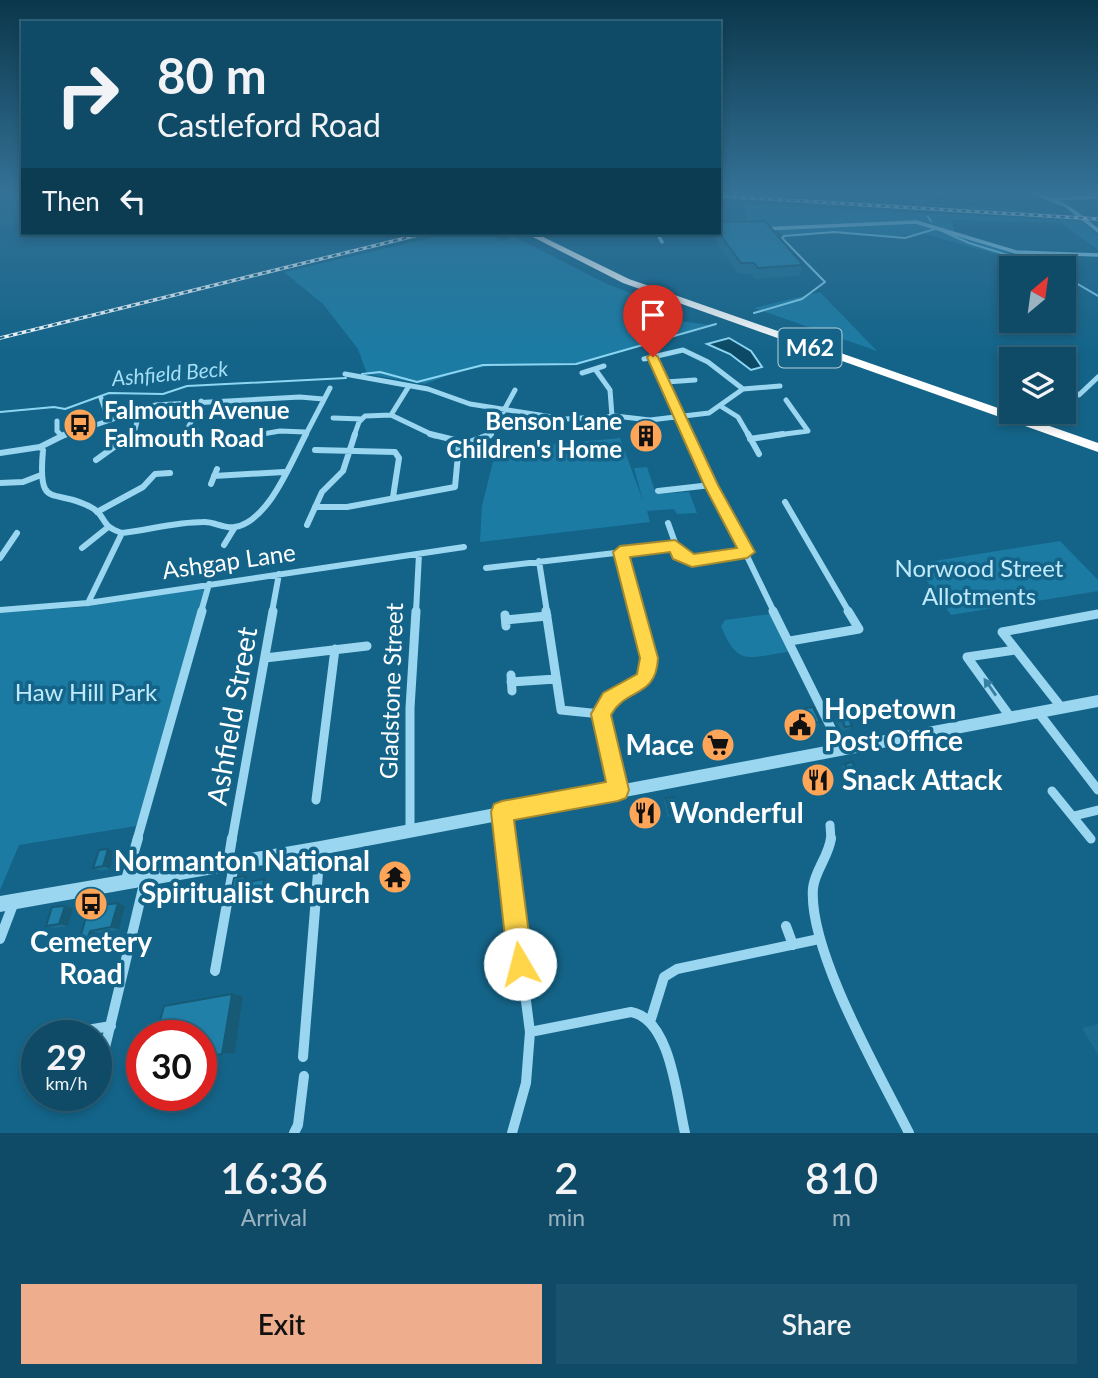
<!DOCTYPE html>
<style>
:root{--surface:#0f4b67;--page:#18526d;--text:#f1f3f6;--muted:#9bb3c0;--line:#2f637b;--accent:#eead8d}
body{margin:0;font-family:Lato,sans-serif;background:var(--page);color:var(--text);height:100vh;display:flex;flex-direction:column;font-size:26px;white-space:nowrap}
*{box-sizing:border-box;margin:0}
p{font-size:23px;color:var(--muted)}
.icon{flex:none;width:38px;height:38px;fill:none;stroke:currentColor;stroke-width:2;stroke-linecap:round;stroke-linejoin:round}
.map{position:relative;height:1133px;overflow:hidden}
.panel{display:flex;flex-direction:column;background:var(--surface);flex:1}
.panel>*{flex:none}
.hud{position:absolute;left:21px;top:21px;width:700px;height:214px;border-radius:0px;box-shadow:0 4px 10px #0003,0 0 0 2px var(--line);background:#0f4b67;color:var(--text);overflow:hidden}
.needle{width:46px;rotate:29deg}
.tools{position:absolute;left:999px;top:256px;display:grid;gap:14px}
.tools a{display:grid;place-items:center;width:77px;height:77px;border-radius:0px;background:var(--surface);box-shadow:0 4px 10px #0003,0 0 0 2px var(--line);font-size:35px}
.speed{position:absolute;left:21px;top:1020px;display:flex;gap:14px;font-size:35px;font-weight:700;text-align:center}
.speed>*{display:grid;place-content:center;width:91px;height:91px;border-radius:50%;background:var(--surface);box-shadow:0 4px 10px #0003,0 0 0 2px var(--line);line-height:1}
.speed small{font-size:18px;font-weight:400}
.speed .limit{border:10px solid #d22;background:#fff;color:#111}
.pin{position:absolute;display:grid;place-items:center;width:60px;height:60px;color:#fff;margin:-72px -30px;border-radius:50% 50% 50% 0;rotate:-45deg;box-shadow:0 0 7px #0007}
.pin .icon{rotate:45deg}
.me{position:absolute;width:77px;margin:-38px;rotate:352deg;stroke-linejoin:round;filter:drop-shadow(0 0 5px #0008)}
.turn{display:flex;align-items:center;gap:24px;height:147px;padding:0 21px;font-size:32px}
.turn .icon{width:91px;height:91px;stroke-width:2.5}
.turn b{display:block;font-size:49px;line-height:60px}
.then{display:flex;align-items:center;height:66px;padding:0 21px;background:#0003;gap:14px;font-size:26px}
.eta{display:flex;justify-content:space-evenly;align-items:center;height:119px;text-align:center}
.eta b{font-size:42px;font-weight:600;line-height:49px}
.button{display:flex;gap:14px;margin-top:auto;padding:14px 21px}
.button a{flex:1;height:80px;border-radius:0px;background:var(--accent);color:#111;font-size:28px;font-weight:600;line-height:80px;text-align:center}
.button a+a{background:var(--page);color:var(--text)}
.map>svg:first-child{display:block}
</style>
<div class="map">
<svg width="1098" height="1133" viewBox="0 0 1098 1133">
<rect width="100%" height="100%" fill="#146489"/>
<path fill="#1c7ba3" d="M 907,194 L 950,194 L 924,199 L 929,203 L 1083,216 L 914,204 Z
M 743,204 L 1081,221 L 1098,236 L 1098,250 L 1062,223 L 951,220 L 955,232 C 988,246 1028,249 1056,268 L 1045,268 L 925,234 L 882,237 L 836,232 L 787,235 L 786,240 L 775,228 L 749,230 Z
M 451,233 L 488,233 L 501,241 L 515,237 L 607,284 L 669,307 L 664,315 L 673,320 L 709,325 L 578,363 L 497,365 L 459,371 L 425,384 L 367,374 L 358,349 L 323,304 L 284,272 Z
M 820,292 L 877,351 L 754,308 Z
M 620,438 L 643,501 L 634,468 L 647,467 L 656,494 L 689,492 L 697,513 L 677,514 L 674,509 L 647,511 L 650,522 L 480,542 L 482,506 L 496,450 Z
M 1060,541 L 1098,580 L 1098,591 L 951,615 L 915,564 Z
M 202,587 L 205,591 L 136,826 L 19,845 L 0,890 L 0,613 L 84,607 Z
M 770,614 L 788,652 C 749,657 738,668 721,626 L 725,620 Z"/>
<path fill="#0c4965" stroke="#8cd6f3" stroke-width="2" d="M 729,338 L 751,351 L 762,367 L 751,370 L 730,354 L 707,344 Z"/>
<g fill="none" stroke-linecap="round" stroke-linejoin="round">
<path stroke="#8cd6f3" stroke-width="2" d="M 928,217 L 931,221
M 940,230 L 969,243 L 1050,268
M 1064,276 L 1098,296
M 754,313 L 802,299 L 825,282 L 782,238 L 784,236 L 834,232 L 905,238 L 935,229
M 362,374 L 380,372 L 417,382 L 483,365 L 576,364 L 716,324
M 0,412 L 54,407 L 65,409 L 109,393 L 163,394 L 187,386 L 346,378"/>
<path stroke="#9ad6f0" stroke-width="3.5" d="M 17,196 L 23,199
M 1052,199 L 1098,197
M 762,229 L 916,222 L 1016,252 L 1098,255
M 203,233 L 213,233
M 657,233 L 662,242"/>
<path stroke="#9ad6f0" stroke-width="5" d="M 653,357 L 689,436
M 644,359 L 683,350 L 708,362 L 743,389
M 595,369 L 610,390 L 612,416
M 582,373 L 604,366
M 345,374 L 428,389 L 470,404 L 565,419 L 615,416 L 650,420 L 709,413 L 743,389 L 780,386
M 666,382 L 695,380
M 1064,386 L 1079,395 L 1098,377
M 101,398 L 108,418
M 722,407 L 738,417 L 749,436
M 391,415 L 409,386
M 333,418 L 362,419
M 57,421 L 57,431 L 62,436
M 196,429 L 187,430 L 201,401
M 63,436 L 155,405 L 300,397 L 323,399
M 129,436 L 134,433 L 140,410
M 251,436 L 280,431 L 305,432
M 305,436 L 330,388
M 354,436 L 359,422 L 365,416 L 391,415 L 435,436
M 490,436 L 515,390
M 770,436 L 808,431 L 786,400"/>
<path stroke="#9ad6f0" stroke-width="6" d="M 430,434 L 467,443 L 491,434
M 688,434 L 774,612
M 748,434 L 759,454
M 750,439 L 783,434
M 249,440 L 256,434
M 40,447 L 43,450 C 37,515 56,485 94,509 C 108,519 99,525 122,533 L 88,603
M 315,450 L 395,452 L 399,458 L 393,497
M 0,453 L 40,447 L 66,434
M 96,460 L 132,434
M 214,476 L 284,472
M 0,483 L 23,482 L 41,475
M 211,484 L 217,469
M 658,491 L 711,485
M 785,502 L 849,612
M 315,507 L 347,507 L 455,487 L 459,444
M 97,512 L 143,487 L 155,474 L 170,473
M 668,523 L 678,551 L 692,561 L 747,552
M 307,525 L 322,492 L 343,471 L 355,434
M 122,533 C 148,530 176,522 203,522 C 214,521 223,529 235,527 C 269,521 291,462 306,434
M 224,545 L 235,527
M 82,548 L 107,528
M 620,552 L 636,612
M 0,558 L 17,533
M 539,561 L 547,612
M 486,568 L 675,546
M 0,610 L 88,603 L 464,547
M 201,612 L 209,584
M 272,612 L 279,574
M 416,612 L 419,554"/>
<path stroke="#9ad6f0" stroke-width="9" d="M 546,611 L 561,710 L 601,714
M 773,611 L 842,750
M 505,615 L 506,626
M 506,620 L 547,616
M 790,641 L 859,629 L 848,611
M 265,658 L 367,646
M 511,675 L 512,691
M 511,682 L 556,679
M 1061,707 L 1002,632 L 1098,614
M 1038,712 L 1098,790
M 1011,718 L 967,657 L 1015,650
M 618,790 L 601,714 L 609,699 L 644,680 L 649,658 L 636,611
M 1052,791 L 1091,839
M 316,800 L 335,649
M 502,812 L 506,840
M 1074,816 L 1098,810
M 830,825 L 831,840
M 410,830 L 410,708 L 416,611
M 137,840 L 202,611
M 232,840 L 273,611"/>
<path stroke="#9ad6f0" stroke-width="10" d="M 505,838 L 530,1032 L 526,1083 L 512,1133
M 831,838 C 829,856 815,870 813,888 C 808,951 880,1075 909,1133
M 228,863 L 232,838
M 125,883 L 138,838
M 786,926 L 793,945
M 0,939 L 14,902
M 215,971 L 234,864
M 651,1019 L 664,977 L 677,969 L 819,939
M 530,1032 L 631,1012 C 671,1019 677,1099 685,1133
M 57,1035 L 111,1026
M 303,1057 L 320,848
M 97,1081 L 145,880
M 294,1133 L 298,1125 L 304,1076"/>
<path fill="#9ad6f0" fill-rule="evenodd" d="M 1032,194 C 1058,194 1079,213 1098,228 L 1098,233 L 1065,207 Z
M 1098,695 L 1098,707 L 320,855 L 0,912 L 0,896 L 320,841 Z"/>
<path fill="#fff" fill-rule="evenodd" d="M 525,233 L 535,233 L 629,279 L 1098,443 L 1098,452 L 623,283 Z"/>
<defs>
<path id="rail" d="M 719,196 L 1098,219
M 0,338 L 426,233"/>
</defs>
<use href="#rail" stroke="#fff" stroke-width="3.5"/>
<use href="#rail" stroke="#146489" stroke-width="2" stroke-dasharray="4.5" stroke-linecap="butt"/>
</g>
<path fill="#1c6e90" d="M 710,233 L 719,233 L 803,265 L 799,276 L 755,279 L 751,274 L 738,274 Z
M 636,428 L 657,432 L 656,438 L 638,441 L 635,434 Z
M 793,710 L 820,722 L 817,727 L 796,730 L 789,715 Z
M 839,714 L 852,726 L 848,730 L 841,731 L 835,719 Z
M 845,764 L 860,776 L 855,780 L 848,782 L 841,768 Z
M 815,770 L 830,783 L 825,787 L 818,788 L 811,774 Z
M 666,798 L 679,812 L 677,816 L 668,817 L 664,802 Z
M 639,802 L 656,826 L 654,829 L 644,831 L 637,806 Z
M 115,852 L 110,869 L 101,871 L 93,868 Z
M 250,879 L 250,882 L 264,879 L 268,882 L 268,890 L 236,895 L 231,892 Z
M 118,903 L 125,906 L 119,930 L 98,933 L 95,942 L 87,944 L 79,942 Z
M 65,906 L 73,908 L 68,926 L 55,928 L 46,926 Z
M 243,996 L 235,1053 L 201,1058 L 201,1057 Z
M 1098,1024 L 1098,1055 L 1082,1028 Z"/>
<path fill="#175a76" d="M 657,432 L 656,438 L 638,441 L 638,435 Z
M 108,849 L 115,852 L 110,869 L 103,866 Z
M 245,876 L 250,879 L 249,885 L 244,883 Z
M 264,879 L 268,882 L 268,890 L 263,887 Z
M 118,903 L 125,906 L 119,930 L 111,927 Z
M 65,906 L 73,908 L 68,926 L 59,924 Z
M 90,931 L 98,933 L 95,942 L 87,940 Z
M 232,994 L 243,996 L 235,1053 L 222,1054 Z"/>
<path fill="#2180a8" stroke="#175a76" stroke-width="2" d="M 765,221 L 803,265 L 758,268 L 754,263 L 741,263 L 719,233 L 719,222 Z
M 654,425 L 657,432 L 638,435 L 636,428 Z
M 813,707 L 820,722 L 800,725 L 793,710 Z
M 846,713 L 852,726 L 845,727 L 839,714 Z
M 852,762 L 860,776 L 852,778 L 845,764 Z
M 823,768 L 830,783 L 822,784 L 815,770 Z
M 674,797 L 679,812 L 670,814 L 666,798 Z
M 639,802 L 650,804 L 656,826 L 646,827 Z
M 108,849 L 103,866 L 93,868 L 99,850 Z
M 245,876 L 244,883 L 264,879 L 263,887 L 231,892 L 234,878 Z
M 118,903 L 111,927 L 90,931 L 87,940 L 79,942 L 89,907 Z
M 65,906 L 59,924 L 46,926 L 52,907 Z
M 232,994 L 222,1054 L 201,1057 L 201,1036 L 156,1036 L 164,1006 Z"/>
<defs><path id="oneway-solid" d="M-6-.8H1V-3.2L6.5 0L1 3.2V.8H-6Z" transform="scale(1.75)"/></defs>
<use fill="#3680a3" href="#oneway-solid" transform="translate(990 687) rotate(-125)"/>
<linearGradient id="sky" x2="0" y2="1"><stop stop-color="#0b374b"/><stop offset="0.55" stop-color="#347297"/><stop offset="1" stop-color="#347297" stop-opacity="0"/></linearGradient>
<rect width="1098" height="352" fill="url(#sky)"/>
<path fill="#ffd54a" stroke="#a68a30" stroke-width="2" d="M 653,353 L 658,357 L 718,485 L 755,552 L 747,558 L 692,567 L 673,559 L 670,552 L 630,557 L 658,658 C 656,699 626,687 611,715 L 629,790 L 626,798 L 618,801 L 514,820 L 533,964 L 529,973 L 520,976 L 512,973 L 508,964 L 491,812 L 494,804 L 502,801 L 606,782 L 591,714 L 603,693 L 637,674 L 640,658 L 613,552 L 620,546 L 675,540 L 694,554 L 737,548 L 704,485 L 647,357 Z"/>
<defs>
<symbol id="bus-disc" viewBox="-11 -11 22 22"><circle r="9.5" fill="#ffa558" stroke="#146489"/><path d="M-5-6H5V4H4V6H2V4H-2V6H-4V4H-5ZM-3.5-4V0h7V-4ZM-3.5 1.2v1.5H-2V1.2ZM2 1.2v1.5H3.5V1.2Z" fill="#111"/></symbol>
<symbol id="building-disc" viewBox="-11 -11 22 22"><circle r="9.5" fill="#ffa558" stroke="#146489"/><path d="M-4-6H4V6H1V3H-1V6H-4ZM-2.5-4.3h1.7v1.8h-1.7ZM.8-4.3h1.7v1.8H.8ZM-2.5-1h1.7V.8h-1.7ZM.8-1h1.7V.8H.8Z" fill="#111"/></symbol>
<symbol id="civic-disc" viewBox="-11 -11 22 22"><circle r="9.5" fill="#ffa558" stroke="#146489"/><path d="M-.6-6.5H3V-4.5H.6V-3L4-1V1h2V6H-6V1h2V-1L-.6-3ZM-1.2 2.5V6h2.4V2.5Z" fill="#111"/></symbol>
<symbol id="supermarket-disc" viewBox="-11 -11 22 22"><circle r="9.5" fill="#ffa558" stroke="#146489"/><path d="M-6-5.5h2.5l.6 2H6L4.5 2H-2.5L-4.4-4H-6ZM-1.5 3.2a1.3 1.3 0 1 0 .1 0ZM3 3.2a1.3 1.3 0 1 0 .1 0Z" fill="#111"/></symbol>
<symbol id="restaurant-disc" viewBox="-11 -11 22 22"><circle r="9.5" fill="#ffa558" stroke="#146489"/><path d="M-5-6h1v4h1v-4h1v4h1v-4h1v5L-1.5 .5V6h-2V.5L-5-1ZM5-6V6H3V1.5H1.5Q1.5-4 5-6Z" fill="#111"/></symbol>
<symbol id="temple-disc" viewBox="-11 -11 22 22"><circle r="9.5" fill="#ffa558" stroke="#146489"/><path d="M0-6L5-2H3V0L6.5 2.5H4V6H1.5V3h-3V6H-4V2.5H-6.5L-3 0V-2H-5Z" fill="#111"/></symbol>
</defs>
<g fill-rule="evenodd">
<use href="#bus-disc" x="61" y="406" width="38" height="38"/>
<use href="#building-disc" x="627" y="417" width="38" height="38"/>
<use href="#civic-disc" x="781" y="706" width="38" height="38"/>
<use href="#supermarket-disc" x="699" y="726" width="38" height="38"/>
<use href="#restaurant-disc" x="799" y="761" width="38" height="38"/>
<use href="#restaurant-disc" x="626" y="794" width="38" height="38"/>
<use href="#temple-disc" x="376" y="858" width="38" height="38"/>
<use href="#bus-disc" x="72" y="885" width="38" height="38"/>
</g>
<g text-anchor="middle" stroke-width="7" stroke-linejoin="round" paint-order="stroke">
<g font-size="21" font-style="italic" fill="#a5dff7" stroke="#146489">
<text transform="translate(170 374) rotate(-5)" y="7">Ashfield Beck</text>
</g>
<rect fill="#146489" stroke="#b8d0dc" stroke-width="2" x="778.5" y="328.5" width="63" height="39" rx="5"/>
<g font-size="23" font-weight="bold" fill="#fff">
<text x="810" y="356">M62</text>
</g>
<g font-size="24" font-weight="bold" fill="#fff" stroke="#146489" text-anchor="start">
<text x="104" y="419">Falmouth Avenue<tspan x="104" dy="28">Falmouth Road</tspan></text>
<text x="622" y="430" text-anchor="end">Benson Lane<tspan x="622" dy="28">Children's Home</tspan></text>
</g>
<g font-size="24" fill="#fff" stroke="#146489">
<text transform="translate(229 562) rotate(-8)" y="8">Ashgap Lane</text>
<text transform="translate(392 691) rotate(-88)" y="8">Gladstone Street</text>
</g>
<g font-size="24" fill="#c0eafb" stroke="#146489">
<text x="979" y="577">Norwood Street<tspan x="979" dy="28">Allotments</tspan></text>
<text x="86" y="701">Haw Hill Park</text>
</g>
<g font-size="28" font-weight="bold" fill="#fff" stroke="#146489" text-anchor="start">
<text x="824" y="719">Hopetown<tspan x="824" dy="32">Post Office</tspan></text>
<text x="694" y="755" text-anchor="end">Mace</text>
<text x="842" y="790">Snack Attack</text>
<text x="670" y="823">Wonderful</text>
<text x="370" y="871" text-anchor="end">Normanton National<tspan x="370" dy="32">Spiritualist Church</tspan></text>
<text x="91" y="952" text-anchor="middle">Cemetery<tspan x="91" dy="32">Road</tspan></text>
</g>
<g font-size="28" fill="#fff" stroke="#146489">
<text transform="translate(232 716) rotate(-80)" y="10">Ashfield Street</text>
</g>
</g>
</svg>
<div class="tools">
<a><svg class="needle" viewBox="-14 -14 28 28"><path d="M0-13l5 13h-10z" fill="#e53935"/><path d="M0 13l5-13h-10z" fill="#9bb3c0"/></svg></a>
<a><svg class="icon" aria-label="layers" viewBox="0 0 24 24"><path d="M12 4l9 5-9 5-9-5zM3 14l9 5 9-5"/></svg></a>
</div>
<div class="speed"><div>29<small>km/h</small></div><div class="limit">30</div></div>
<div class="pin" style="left:653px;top:357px;background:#d93025"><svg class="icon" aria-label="arrive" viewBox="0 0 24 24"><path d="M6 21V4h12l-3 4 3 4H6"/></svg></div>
<svg class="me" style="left:520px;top:964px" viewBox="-20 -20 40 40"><circle r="19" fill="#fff"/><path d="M0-13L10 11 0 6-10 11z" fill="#ffd54a"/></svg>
<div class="hud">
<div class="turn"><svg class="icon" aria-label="right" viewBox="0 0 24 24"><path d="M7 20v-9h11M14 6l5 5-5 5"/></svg><div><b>80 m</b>Castleford Road</div></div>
<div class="then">Then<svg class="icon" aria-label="left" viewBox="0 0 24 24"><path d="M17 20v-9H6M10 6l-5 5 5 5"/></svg></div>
</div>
</div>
<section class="panel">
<div class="eta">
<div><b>16:36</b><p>Arrival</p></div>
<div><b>2</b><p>min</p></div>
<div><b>810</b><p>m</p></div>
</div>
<div class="button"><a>Exit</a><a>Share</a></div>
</section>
